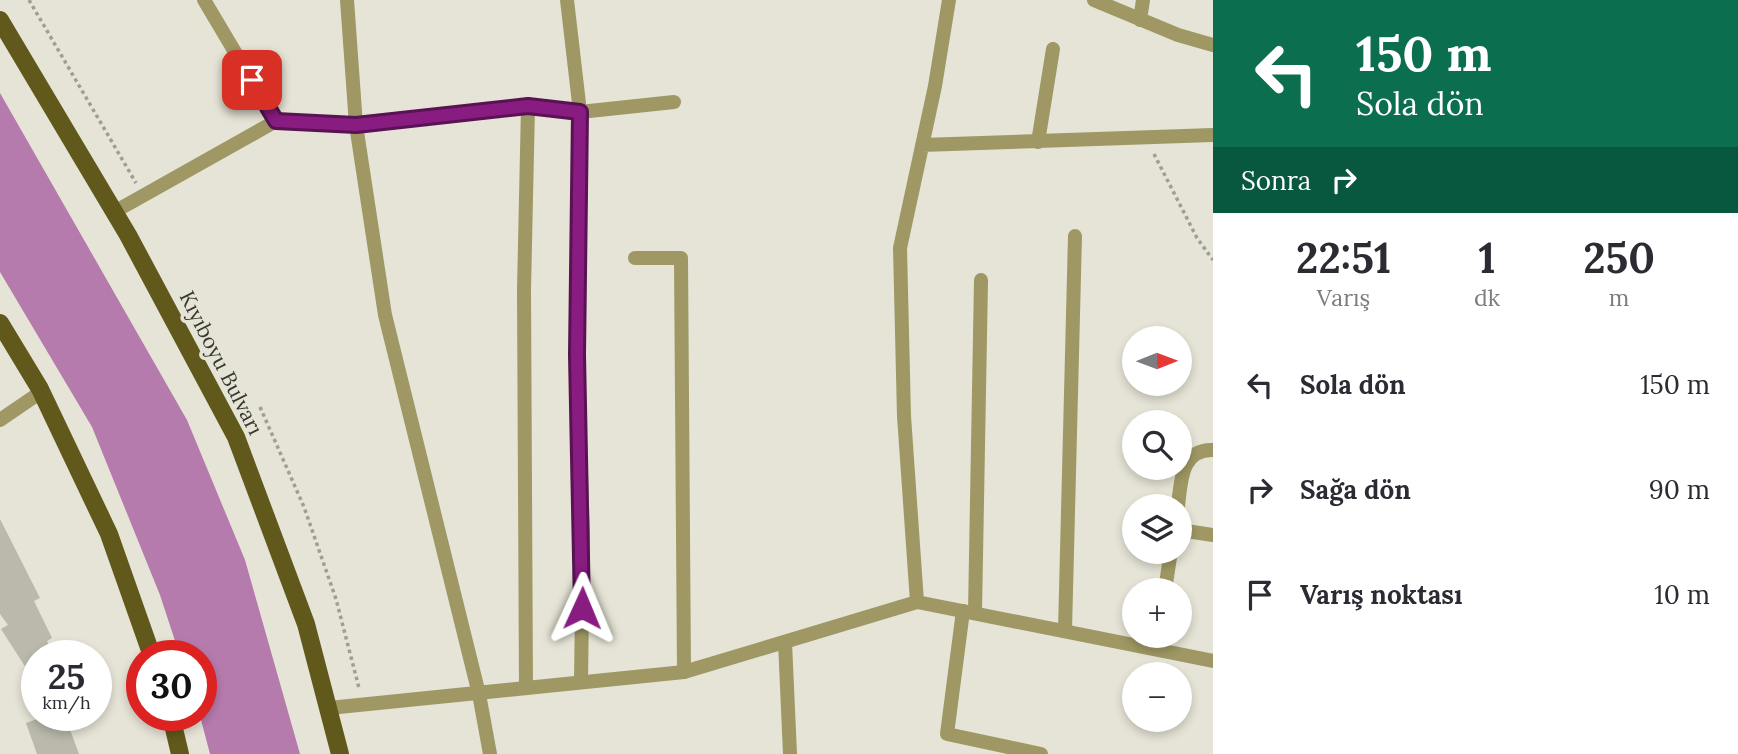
<!DOCTYPE html>
<html lang="tr">
<meta charset="utf-8">
<style>
:root{--surface:#fff;--page:#f7f7f7;--text:#2b2b33;--muted:#7c7c81}
body{margin:0;font-family:Lora,serif;background:var(--page);color:var(--text);height:100vh;display:flex;flex-direction:column;font-size:26px;white-space:nowrap}
*{box-sizing:border-box;margin:0}
p{font-size:23px;color:var(--muted)}
.icon{flex:none;width:38px;height:38px;fill:none;stroke:currentColor;stroke-width:2;stroke-linecap:round;stroke-linejoin:round}
.map{position:relative;flex:1;overflow:hidden}
.panel{display:flex;flex-direction:column;background:var(--surface);width:525px}
.panel>*{flex:none}
.banner{background:#0b6e4f;color:#fff;overflow:hidden}
.needle{width:46px;rotate:89deg}
.tools{position:absolute;left:1122px;top:326px;display:grid;gap:14px}
.tools a{display:grid;place-items:center;width:70px;height:70px;border-radius:50%;background:var(--surface);box-shadow:0 4px 10px #0003;font-size:35px}
.speed{position:absolute;left:21px;top:640px;display:flex;gap:14px;font-size:35px;font-weight:700;text-align:center}
.speed>*{display:grid;place-content:center;width:91px;height:91px;border-radius:50%;background:var(--surface);box-shadow:0 4px 10px #0003;line-height:1}
.speed small{font-size:18px;font-weight:400}
.speed .limit{border:10px solid #d22;background:#fff;color:#111}
.pin{position:absolute;display:grid;place-items:center;width:60px;height:60px;color:#fff;margin:-30px;border-radius:14px;box-shadow:0 4px 10px #0006}
.me{position:absolute;width:77px;margin:-38px;rotate:1deg;stroke-linejoin:round;filter:drop-shadow(0 0 5px #0008)}
.turn{display:flex;align-items:center;gap:24px;height:147px;padding:0 28px;font-size:32px}
.turn .icon{width:91px;height:91px;stroke-width:2.5}
.turn b{display:block;font-size:49px;line-height:60px}
.then{display:flex;align-items:center;height:66px;padding:0 28px;background:#0003;gap:14px;font-size:26px}
.eta{display:flex;justify-content:space-evenly;align-items:center;height:119px;text-align:center}
.eta b{font-size:42px;font-weight:700;line-height:49px}
ul{padding:0;list-style:none}
li{display:flex;align-items:center;gap:21px;height:105px;padding:0 28px}
li div{flex:1}
li b{display:block;font-size:26px}
li em{font-style:normal}
main{display:flex;flex:1;min-height:0}
.map>svg:first-child{display:block}
</style>
<main>
<div class="map">
<svg width="1213" height="754" viewBox="0 0 1213 754">
<rect width="100%" height="100%" fill="#e5e4d6"/>
<path fill="#b57bad" d="M 0,93 L 187,420 L 245,560 L 300,754 L 210,754 L 200,716 L 201,656 L 180,656 L 160,595 L 92,427 L 0,272 Z"/>
<path fill="#bab9ac" d="M 0,519 L 40,598 L 34,601 L 52,638 L 47,641 L 52,651 L 37,656 L 37,667 L 28,671 L 1,629 L 8,625 L 0,614 Z
M 46,716 L 47,721 L 58,717 L 62,726 L 68,724 L 79,754 L 37,754 L 26,723 Z"/>
<g fill="none" stroke-linecap="round" stroke-linejoin="round">
<path stroke="#9f9e93" stroke-width="3.5" stroke-dasharray="3.5 3.5" stroke-linecap="butt" d="M 29,0 L 136,183
M 1154,154 L 1197,238 L 1213,260
M 260,407 L 304,507 L 336,599 L 359,688"/>
<path stroke="#9f9864" stroke-width="14" d="M 204,0 L 276,121
M 347,0 L 356,125 L 385,315 L 479,694 L 490,754
M 567,0 L 580,112 L 577,355 L 583,535 L 581,681
M 1094,0 L 1178,35 L 1213,45
M 1140,20 L 1143,0
M 1038,142 L 1053,49
M 922,145 L 1213,135
M 114,212 L 276,121 L 356,125 L 528,106 L 580,112 L 674,102
M 635,258 L 681,258 L 684,672
M 0,420 L 41,392
M 1178,506 C 1181,481 1181,449 1213,450
M 1180,530 L 1213,535
M 1165,590 L 1171,551
M 917,602 L 904,416 L 900,248 L 935,86 L 949,0
M 963,611 L 947,734 L 1041,754
M 975,612 L 981,280
M 1065,630 L 1075,236
M 785,642 L 790,754
M 1156,648 L 1158,635
M 526,687 L 524,290 L 528,106"/>
<path stroke="#9f9864" stroke-width="14" d="M 329,708 L 684,672 L 917,602 L 1213,661"/>
<path stroke="#61591c" stroke-width="18" d="M 0,20 L 128,235 L 236,437 L 306,624 L 340,754
M 0,323 L 40,389 L 109,534 L 152,656
M 171,716 L 180,754"/>
</g>
<g fill="none" stroke-linecap="round" stroke-linejoin="round">
<defs>
<path id="route" d="M 252,80 L 276,121 L 356,125 L 528,106 L 580,112 L 577,355 L 582,608"/>
</defs>
<use href="#route" stroke="#591254" stroke-width="18"/>
<use href="#route" stroke="#891c81" stroke-width="12"/>
</g>
<g text-anchor="middle" stroke-width="7" stroke-linejoin="round" paint-order="stroke">
<g font-size="21" fill="#383832" stroke="#e5e4d6">
<text transform="translate(221 363) rotate(63)" y="7">Kıyıboyu Bulvarı</text>
</g>
</g>
</svg>
<div class="tools">
<a><svg class="needle" viewBox="-14 -14 28 28"><path d="M0-13l5 13h-10z" fill="#e53935"/><path d="M0 13l5-13h-10z" fill="#7c7c81"/></svg></a>
<a><svg class="icon" aria-label="search" viewBox="0 0 24 24"><circle cx="10" cy="10" r="6"/><path d="M15 15l6 6"/></svg></a>
<a><svg class="icon" aria-label="layers" viewBox="0 0 24 24"><path d="M12 4l9 5-9 5-9-5zM3 14l9 5 9-5"/></svg></a>
<a>+</a>
<a>−</a>
</div>
<div class="speed"><div>25<small>km/h</small></div><div class="limit">30</div></div>
<div class="pin" style="left:252px;top:80px;background:#d93025"><svg class="icon" aria-label="arrive" viewBox="0 0 24 24"><path d="M6 21V4h12l-3 4 3 4H6"/></svg></div>
<svg class="me" style="left:582px;top:608px" viewBox="-20 -20 40 40"><path d="M0-17L14 15 0 8-14 15z" fill="#891c81" stroke="#fff" stroke-width="4"/></svg>
</div>
<section class="panel">
<div class="banner">
<div class="turn"><svg class="icon" aria-label="left" viewBox="0 0 24 24"><path d="M17 20v-9H6M10 6l-5 5 5 5"/></svg><div><b>150 m</b>Sola dön</div></div>
<div class="then">Sonra<svg class="icon" aria-label="right" viewBox="0 0 24 24"><path d="M7 20v-9h11M14 6l5 5-5 5"/></svg></div>
</div>
<div class="eta">
<div><b>22:51</b><p>Varış</p></div>
<div><b>1</b><p>dk</p></div>
<div><b>250</b><p>m</p></div>
</div>
<ul>
<li><svg class="icon" aria-label="left" viewBox="0 0 24 24"><path d="M17 20v-9H6M10 6l-5 5 5 5"/></svg><div><b>Sola dön</b></div><em>150 m</em></li>
<li><svg class="icon" aria-label="right" viewBox="0 0 24 24"><path d="M7 20v-9h11M14 6l5 5-5 5"/></svg><div><b>Sağa dön</b></div><em>90 m</em></li>
<li><svg class="icon" aria-label="arrive" viewBox="0 0 24 24"><path d="M6 21V4h12l-3 4 3 4H6"/></svg><div><b>Varış noktası</b></div><em>10 m</em></li>
</ul>
</section>
</main>
